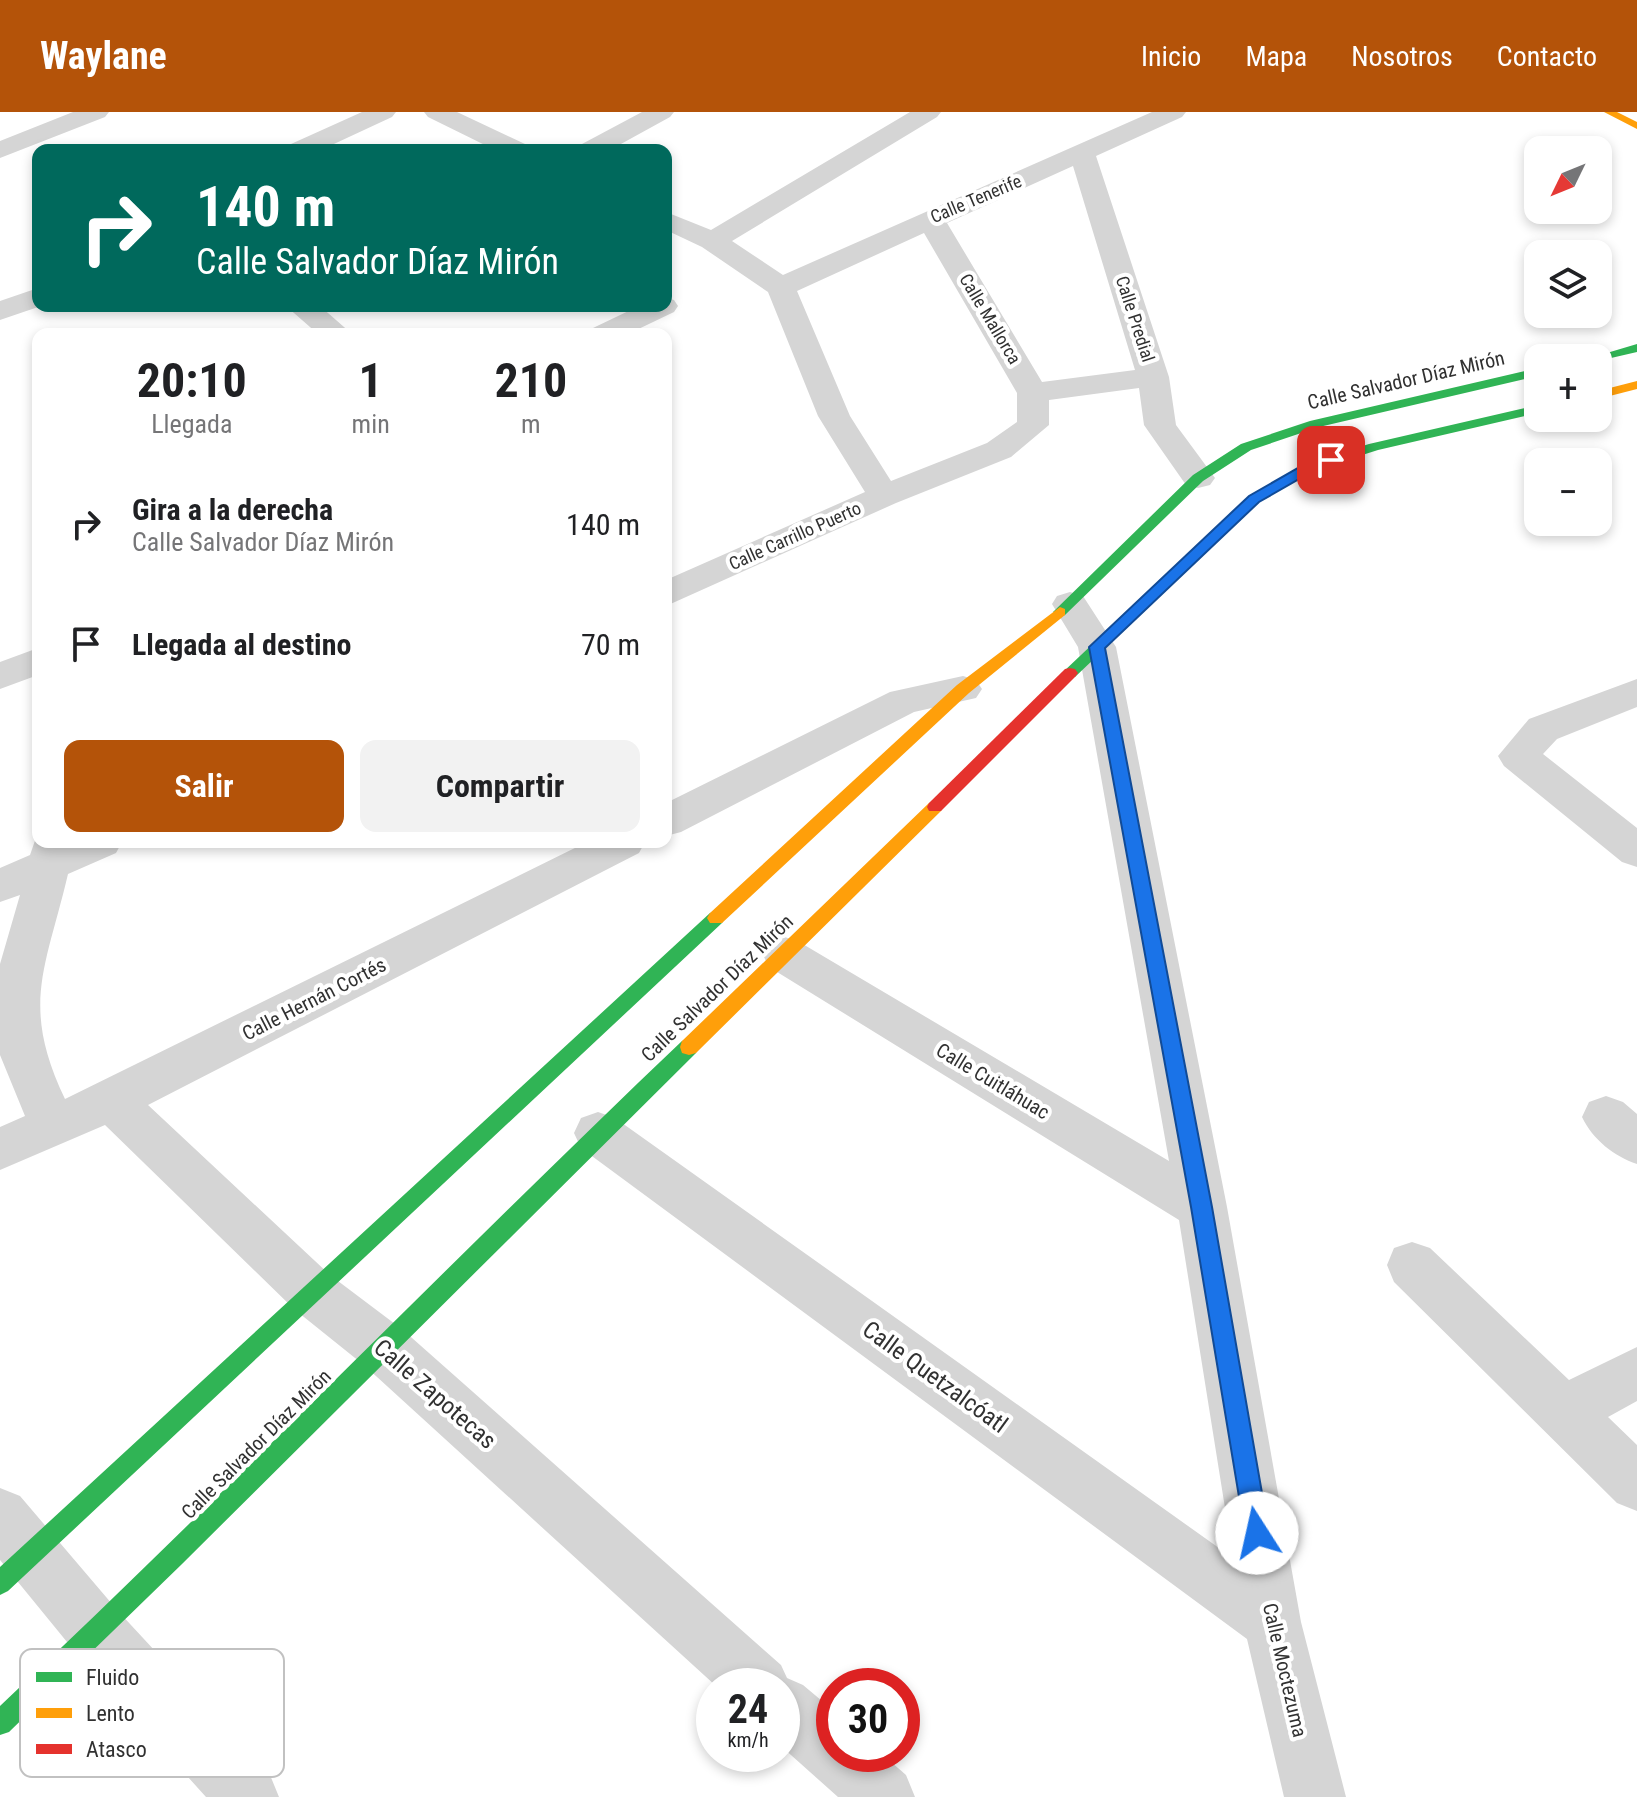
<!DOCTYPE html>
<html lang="es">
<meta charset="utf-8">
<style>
:root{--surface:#fff;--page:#f2f2f2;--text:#202124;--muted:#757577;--accent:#b45309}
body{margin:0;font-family:"Roboto Condensed",sans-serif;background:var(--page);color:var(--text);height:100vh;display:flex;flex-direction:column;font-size:30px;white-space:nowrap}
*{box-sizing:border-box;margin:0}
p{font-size:26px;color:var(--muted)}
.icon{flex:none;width:44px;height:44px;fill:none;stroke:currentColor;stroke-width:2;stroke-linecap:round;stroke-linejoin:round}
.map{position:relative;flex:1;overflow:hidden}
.drawer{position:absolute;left:32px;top:216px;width:640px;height:520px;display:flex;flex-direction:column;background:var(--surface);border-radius:16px;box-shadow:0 4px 12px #0003}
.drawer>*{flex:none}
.hud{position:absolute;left:32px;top:32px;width:640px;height:168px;border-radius:16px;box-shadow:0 4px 12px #0003;background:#00695c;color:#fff;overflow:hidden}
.needle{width:52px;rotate:227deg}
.buttons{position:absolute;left:1524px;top:24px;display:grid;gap:16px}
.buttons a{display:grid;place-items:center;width:88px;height:88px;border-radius:16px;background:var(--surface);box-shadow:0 4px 12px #0003;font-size:40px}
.speed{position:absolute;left:696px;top:1556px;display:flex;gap:16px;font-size:40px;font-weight:700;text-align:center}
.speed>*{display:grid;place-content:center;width:104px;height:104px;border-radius:50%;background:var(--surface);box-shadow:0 4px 12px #0003;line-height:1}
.speed small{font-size:20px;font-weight:400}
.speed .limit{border:12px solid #d22;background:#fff;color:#111}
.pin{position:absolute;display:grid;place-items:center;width:68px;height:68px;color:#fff;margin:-34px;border-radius:16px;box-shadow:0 4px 12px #0006}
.me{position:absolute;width:88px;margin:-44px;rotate:350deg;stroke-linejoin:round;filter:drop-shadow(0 0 6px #0008)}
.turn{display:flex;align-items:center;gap:28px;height:168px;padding:0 32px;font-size:36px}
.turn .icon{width:104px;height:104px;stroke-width:2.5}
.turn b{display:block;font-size:56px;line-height:68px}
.eta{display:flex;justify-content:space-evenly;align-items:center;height:136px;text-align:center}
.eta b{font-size:48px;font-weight:700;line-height:56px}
.action{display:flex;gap:16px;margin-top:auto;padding:16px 32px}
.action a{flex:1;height:92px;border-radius:16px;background:var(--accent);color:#fff;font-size:32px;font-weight:700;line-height:92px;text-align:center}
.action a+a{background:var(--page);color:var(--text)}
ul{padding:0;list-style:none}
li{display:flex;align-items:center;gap:24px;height:120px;padding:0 32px}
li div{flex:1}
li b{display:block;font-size:30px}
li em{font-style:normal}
header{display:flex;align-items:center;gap:48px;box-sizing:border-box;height:112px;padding:0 40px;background:var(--accent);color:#fff}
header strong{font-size:38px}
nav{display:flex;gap:44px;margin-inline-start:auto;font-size:28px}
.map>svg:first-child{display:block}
</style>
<header>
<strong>Waylane</strong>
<nav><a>Inicio</a><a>Mapa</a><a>Nosotros</a><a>Contacto</a></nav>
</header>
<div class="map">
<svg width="1637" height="1685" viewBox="0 0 1637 1685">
<rect width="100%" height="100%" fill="#fff"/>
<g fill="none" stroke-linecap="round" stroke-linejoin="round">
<path fill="#d5d5d5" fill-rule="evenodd" d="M 73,0 L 109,0 L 105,5 L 0,46 L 0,29 Z
M 362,0 L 396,0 L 392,5 L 321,38 L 287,38 L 291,32 Z
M 424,0 L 457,0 L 525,32 L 529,38 L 495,38 L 428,5 Z
M 642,0 L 674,0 L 670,5 L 610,38 L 578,38 L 582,32 Z
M 910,0 L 941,0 L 937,5 L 732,129 L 783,163 L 1152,0 L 1186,0 L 1182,5 L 1096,44 L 1169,265 L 1176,313 L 1215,366 L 1210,373 L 1198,376 L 1186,373 L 1144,313 L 1139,276 L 1049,288 L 1049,313 L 1011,345 L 896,391 L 666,494 L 666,468 L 865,380 L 818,304 L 768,180 L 702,135 L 666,118 L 666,100 L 711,118 ZM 1073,54 L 1135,258 L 1042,270 L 947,111 ZM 924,121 L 1017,281 L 1017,310 L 987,331 L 891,369 L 850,304 L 797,179 Z
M 38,176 L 38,194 L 41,194 L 0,208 L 0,189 Z
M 666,186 L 674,188 L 678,194 L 674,200 L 628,222 L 589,222 L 593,216 L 639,194 L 666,194 Z
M 286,194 L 320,194 L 352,222 L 318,222 Z
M 1070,480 L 1083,484 L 1116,535 L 1227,1095 L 1301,1510 L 1346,1685 L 1284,1685 L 1247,1527 L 581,1036 L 574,1021 L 581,1006 L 598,1000 L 615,1006 L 1233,1446 L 1179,1108 L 769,855 L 763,843 L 769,831 L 785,825 L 801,831 L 1169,1049 L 1078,535 L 1052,492 L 1057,484 Z
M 38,536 L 38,563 L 0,577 L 0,550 Z
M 963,564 L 976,568 L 982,577 L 976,586 L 914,600 L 681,720 L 666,724 L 666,691 L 890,580 Z
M 1637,567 L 1637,595 L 1557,627 L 1543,642 L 1637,716 L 1637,755 L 1622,750 L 1504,654 L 1498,644 L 1529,607 Z
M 38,720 L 38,730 L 122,730 L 116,741 L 68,762 C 46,856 20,893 65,987 L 587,730 L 645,730 L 639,741 L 148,993 L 330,1163 L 403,1218 L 781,1553 L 787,1566 L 803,1573 L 834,1599 L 834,1642 L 882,1642 L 906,1663 L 915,1685 L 838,1685 L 782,1635 L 782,1574 L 716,1574 L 365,1254 L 294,1197 L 105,1013 L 0,1058 L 0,1015 L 25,1004 L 0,943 L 0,852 L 20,783 L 0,790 L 0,756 L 30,743 Z
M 1606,984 L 1623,990 L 1637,1002 L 1637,1052 C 1614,1044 1593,1028 1582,1005 L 1589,990 Z
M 1412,1130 L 1430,1136 L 1569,1268 L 1637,1235 L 1637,1289 L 1608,1305 L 1637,1333 L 1637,1399 L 1617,1391 L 1394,1170 L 1387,1153 L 1394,1136 Z
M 0,1376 L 20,1384 L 118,1499 L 270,1663 L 279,1685 L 206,1685 L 76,1541 L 0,1448 Z"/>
<path fill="#30b455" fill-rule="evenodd" d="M 1637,232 L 1637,240 L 1598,249 L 1598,246 L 1590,246 Z
M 1538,256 L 1538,264 L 1319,315 L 1251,338 L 1203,369 L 1065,503 L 1060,505 L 1053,500 L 1193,363 L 1241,332 L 1310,309 Z
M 1538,293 L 1538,301 L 1378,338 L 1315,358 L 1259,390 L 1075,565 L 1065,565 L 1062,561 L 1249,384 L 1305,352 L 1369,332 Z
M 716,799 L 722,801 L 725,806 L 722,811 L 8,1479 L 0,1483 L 0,1455 L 710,801 Z
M 689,927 L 696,929 L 698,935 L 696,941 L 182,1452 L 9,1620 L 0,1623 L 0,1594 C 231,1376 452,1148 682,929 Z"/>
<path fill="#ff9f0a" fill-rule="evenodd" d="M 1604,0 L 1617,0 L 1637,10 L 1637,17 Z
M 1637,269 L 1637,277 L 1598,287 L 1598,279 Z
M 1060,495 L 1065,497 L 1065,503 L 969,581 L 722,811 L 710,811 L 707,806 L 710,801 L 957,573 Z
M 935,689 L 941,691 L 943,695 L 941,699 L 696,941 L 689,943 L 682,941 L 680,935 L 682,929 L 929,691 Z"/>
<path fill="#e5322d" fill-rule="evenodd" d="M 1070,556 L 1075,557 L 1078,561 L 1075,565 L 941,699 L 929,699 L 927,695 L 929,691 L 1065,557 Z"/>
</g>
<path fill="#1a73e8" stroke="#114b97" stroke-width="2" d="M 1331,344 L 1336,345 L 1336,351 L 1315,358 L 1259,390 L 1105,536 L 1212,1095 L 1269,1421 L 1265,1429 L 1257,1433 L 1249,1429 L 1245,1421 L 1191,1095 L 1089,535 L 1249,384 L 1305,352 Z"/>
<g text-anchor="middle" stroke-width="8" stroke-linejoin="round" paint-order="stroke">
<g font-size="18" fill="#313131" stroke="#fff">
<text transform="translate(976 87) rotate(-23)" y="6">Calle Tenerife</text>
<text transform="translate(990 207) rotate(59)" y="6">Calle Mallorca</text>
<text transform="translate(1135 207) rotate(72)" y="6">Calle Predial</text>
<text transform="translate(795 424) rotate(-24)" y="6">Calle Carrillo Puerto</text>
</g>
<g font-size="20" fill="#313131" stroke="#fff">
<text transform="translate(1406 268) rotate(-13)" y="7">Calle Salvador Díaz Mirón</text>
<text transform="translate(717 876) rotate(-44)" y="7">Calle Salvador Díaz Mirón</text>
<text transform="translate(314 887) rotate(-27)" y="7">Calle Hernán Cortés</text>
<text transform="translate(993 969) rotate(31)" y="7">Calle Cuitláhuac</text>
<text transform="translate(256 1332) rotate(-45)" y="7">Calle Salvador Díaz Mirón</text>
<text transform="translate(1285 1558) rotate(77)" y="7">Calle Moctezuma</text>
</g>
<g font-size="24" fill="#313131" stroke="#fff">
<text transform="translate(935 1265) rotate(36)" y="8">Calle Quetzalcóatl</text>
<text transform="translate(435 1282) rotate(41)" y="8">Calle Zapotecas</text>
</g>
</g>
<rect x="20" y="1537" width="264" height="128" rx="12" fill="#fff" stroke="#c1c1c1" stroke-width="2"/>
<rect x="36" y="1560" width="36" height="10" fill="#30b455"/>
<rect x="36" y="1596" width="36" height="10" fill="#ff9f0a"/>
<rect x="36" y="1632" width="36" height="10" fill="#e5322d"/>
<g font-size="22" fill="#313131">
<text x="86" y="1573">Fluido</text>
<text x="86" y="1609">Lento</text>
<text x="86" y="1645">Atasco</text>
</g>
</svg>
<div class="buttons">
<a><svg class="needle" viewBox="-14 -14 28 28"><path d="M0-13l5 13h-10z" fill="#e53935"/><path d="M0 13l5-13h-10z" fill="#757577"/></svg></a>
<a><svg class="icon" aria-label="layers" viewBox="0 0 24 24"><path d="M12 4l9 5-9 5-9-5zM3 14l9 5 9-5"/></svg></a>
<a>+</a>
<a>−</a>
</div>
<div class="speed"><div>24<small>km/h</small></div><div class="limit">30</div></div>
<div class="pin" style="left:1331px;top:348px;background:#d93025"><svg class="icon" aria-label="arrive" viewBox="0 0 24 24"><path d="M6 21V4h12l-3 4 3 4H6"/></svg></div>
<svg class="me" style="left:1257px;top:1421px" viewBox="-20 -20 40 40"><circle r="19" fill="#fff"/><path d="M0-13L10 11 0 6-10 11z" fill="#1a73e8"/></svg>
<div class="hud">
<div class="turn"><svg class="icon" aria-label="right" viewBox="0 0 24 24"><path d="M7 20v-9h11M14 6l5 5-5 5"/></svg><div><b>140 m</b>Calle Salvador Díaz Mirón</div></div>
</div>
<section class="drawer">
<div class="eta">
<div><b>20:10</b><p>Llegada</p></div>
<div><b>1</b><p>min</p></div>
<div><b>210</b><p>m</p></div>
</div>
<ul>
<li><svg class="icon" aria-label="right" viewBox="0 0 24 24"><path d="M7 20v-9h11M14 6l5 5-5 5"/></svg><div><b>Gira a la derecha</b><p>Calle Salvador Díaz Mirón</p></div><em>140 m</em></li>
<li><svg class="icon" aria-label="arrive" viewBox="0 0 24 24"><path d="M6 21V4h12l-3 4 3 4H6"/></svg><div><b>Llegada al destino</b></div><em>70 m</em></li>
</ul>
<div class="action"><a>Salir</a><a>Compartir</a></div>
</section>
</div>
